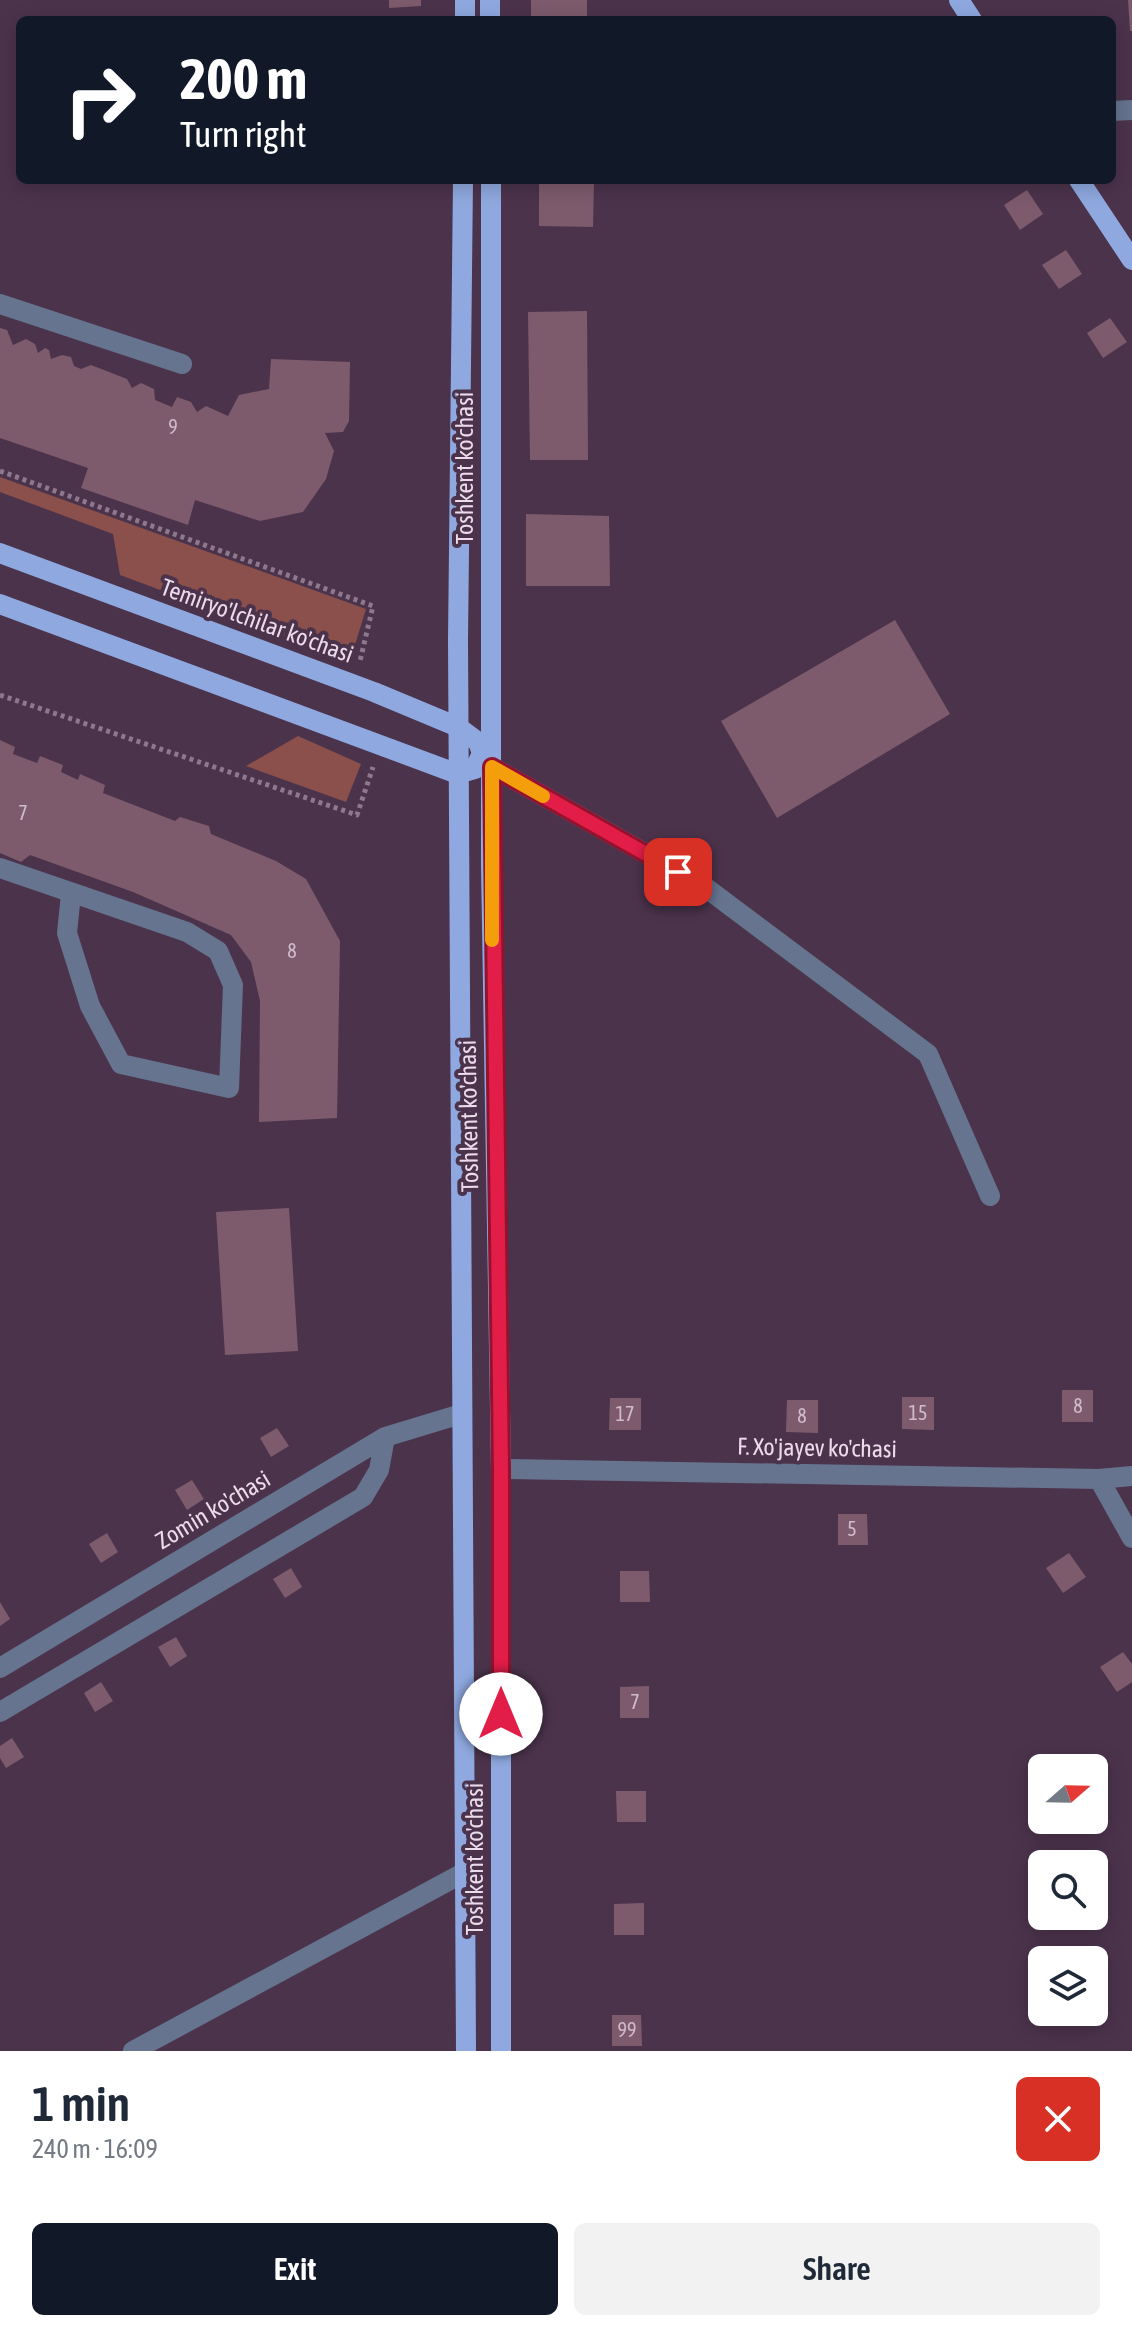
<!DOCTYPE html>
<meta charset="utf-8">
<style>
:root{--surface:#fff;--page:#f2f2f3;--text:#1f2937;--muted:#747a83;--accent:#111827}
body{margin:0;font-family:"Asap Condensed",sans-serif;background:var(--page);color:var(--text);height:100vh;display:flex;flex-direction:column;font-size:30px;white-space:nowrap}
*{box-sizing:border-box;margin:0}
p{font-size:26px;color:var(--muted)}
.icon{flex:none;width:44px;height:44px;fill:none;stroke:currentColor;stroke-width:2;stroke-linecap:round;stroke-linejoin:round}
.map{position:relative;height:2051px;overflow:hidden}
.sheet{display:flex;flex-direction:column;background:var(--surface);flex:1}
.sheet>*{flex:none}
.hud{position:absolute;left:16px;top:16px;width:1100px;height:168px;border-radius:12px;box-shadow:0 4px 20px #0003;background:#111827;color:#fff;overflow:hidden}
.needle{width:52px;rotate:70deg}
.controls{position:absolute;left:1028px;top:1754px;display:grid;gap:16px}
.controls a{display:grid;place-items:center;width:80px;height:80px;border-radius:12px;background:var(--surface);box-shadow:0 4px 20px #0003;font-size:40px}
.pin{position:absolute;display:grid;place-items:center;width:68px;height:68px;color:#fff;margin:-34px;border-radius:16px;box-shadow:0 4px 12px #0006}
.me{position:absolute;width:88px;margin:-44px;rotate:0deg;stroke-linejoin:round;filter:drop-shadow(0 0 6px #0008)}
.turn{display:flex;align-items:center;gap:28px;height:168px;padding:0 32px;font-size:36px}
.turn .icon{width:104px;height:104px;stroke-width:2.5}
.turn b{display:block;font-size:56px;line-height:68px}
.round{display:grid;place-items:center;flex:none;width:84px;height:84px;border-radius:12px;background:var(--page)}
.overview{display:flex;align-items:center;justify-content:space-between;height:136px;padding:0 32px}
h1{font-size:48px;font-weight:600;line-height:60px}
.button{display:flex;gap:16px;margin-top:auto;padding:16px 32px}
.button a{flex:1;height:92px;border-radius:12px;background:var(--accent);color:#fff;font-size:32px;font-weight:600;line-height:92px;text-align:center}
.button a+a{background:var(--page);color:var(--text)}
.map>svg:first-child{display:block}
</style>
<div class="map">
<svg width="1132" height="2051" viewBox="0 0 1132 2051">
<rect width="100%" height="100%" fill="#4b334c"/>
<path fill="#8b504b" d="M 0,477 L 366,609 L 350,661 L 120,575 L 113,534 L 0,492 Z
M 298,736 L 361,764 L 346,802 L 246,766 Z"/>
<path fill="#7d5b6d" d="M 389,0 L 421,0 L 421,6 L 389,8 Z
M 531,0 L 587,0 L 587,20 L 531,20 Z
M 1128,0 L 1132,0 L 1132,31 L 1130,31 Z
M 539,180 L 594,180 L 593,227 L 539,226 Z
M 1027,190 L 1043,214 L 1020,230 L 1004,205 Z
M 1066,250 L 1082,274 L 1059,289 L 1042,265 Z
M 587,311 L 588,460 L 530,460 L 528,312 Z
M 1110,318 L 1127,342 L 1103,358 L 1087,333 Z
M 0,328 L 7,330 L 13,345 L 26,339 L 35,344 L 38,353 L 45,348 L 49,350 L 51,359 L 62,355 L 71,357 L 74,366 L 81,369 L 91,365 L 127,379 L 132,388 L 141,383 L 154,389 L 155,400 L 172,407 L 177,397 L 191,402 L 197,412 L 206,406 L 228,416 L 239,395 L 269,389 L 271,359 L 350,362 L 349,421 L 343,432 L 325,433 L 334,451 L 326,479 L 303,512 L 260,521 L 195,500 L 188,525 L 81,488 L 88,468 L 0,438 Z
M 526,514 L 609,516 L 610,586 L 526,586 Z
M 895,620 L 950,714 L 777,818 L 721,721 Z
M 0,740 L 15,747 L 13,754 L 37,763 L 40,756 L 63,765 L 61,772 L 78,780 L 80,774 L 105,785 L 103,793 L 175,821 L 180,817 L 209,826 L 211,834 L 276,861 L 306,879 L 340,941 L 337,1118 L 259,1122 L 260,1001 L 251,962 L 231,935 L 133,892 L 30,855 L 21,862 L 0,853 Z
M 289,1208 L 298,1351 L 225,1355 L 216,1212 Z
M 1062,1390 L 1093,1390 L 1093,1422 L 1062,1422 Z
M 902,1397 L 934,1397 L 934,1430 L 902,1429 Z
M 610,1398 L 641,1398 L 641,1430 L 609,1430 Z
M 787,1400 L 818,1400 L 818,1433 L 786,1432 Z
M 277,1428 L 289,1446 L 271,1457 L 260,1438 Z
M 192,1480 L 204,1499 L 187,1510 L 175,1490 Z
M 838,1514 L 867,1514 L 868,1545 L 838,1545 Z
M 107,1533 L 118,1552 L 101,1563 L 89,1544 Z
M 1069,1553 L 1086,1577 L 1063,1593 L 1046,1568 Z
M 291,1568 L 302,1587 L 285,1598 L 273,1579 Z
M 620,1571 L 649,1571 L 650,1602 L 620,1602 Z
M 0,1602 L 10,1619 L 0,1626 Z
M 176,1637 L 187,1656 L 170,1667 L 158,1647 Z
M 1123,1652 L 1132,1664 L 1132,1682 L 1117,1692 L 1100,1667 Z
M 101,1682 L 113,1701 L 95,1712 L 84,1693 Z
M 649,1686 L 649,1718 L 620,1718 L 620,1687 Z
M 12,1738 L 24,1757 L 6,1768 L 0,1758 L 0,1746 Z
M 616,1791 L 646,1791 L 646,1822 L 617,1822 Z
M 644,1903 L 644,1935 L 614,1935 L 614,1904 Z
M 612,2015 L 641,2015 L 642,2046 L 612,2046 Z"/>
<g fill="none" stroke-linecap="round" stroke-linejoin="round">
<path stroke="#8d788d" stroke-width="5" stroke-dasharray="4 4" stroke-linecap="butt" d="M 0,471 L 373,606 L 360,661
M 0,695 L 357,815 L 373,767"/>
<path stroke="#67748f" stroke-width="20" d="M 1112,111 L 1132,110
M 0,304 L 182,364
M 492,767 L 705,887 L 928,1054 L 990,1196
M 0,868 L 187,932 L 218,951 L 233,985 L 229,1088 L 121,1064 L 90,1006 L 67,933 L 71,894
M 501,1469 L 1099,1479 L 1132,1476
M 1099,1479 L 1132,1538
M 0,1668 L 385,1437 L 461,1414
M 0,1712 L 363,1497 L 379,1470 L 385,1437
M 133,2051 L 465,1872"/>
<path stroke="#8fa9e0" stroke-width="20" d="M 490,0 L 490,20
M 959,0 L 972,20
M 465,20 L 465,0
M 463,180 L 458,641 L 466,2051
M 491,180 L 491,865 L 501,1469 L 501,2051
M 1079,180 L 1132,260
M 0,553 L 374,692 L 458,727 L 478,742 L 486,765
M 0,604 L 458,774 L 475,769 L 485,746"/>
</g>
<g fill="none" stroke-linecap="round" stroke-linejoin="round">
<defs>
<path id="route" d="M 501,1714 L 501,1469 L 492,767 L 678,872"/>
</defs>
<use href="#route" stroke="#92132f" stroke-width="20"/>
<use href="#route" stroke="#e11d48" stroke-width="14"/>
<path stroke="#f59e0b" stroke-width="14" d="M 492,940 L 492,767 L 543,796"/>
</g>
<g text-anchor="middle" stroke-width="8" stroke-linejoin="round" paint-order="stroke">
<g font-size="20" fill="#d0bbcc">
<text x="173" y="434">9</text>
<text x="23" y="820">7</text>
<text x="292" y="958">8</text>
<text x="1078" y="1413">8</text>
<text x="918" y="1420">15</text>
<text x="625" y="1421">17</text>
<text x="802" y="1423">8</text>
<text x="852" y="1536">5</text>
<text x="635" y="1709">7</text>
<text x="627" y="2037">99</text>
</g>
<g font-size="24" fill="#ebdbeb" stroke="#4b334c">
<text transform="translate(465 468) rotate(-90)" y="8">Toshkent ko'chasi</text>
<text transform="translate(257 621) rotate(20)" y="8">Temiryo'lchilar ko'chasi</text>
<text transform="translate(469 1116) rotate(-91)" y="8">Toshkent ko'chasi</text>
<text transform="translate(817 1448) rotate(1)" y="8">F. Xo'jayev ko'chasi</text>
<text transform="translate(213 1510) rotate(-31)" y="8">Zomin ko'chasi</text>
<text transform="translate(475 1859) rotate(-90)" y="8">Toshkent ko'chasi</text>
</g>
</g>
</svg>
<div class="controls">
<a><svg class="needle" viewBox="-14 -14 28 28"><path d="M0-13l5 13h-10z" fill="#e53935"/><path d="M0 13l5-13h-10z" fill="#747a83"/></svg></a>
<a><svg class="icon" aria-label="search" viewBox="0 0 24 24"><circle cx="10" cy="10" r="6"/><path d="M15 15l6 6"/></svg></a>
<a><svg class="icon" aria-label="layers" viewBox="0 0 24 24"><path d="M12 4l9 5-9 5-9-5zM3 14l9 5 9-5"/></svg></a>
</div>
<div class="pin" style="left:678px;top:872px;background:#d93025"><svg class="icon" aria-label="arrive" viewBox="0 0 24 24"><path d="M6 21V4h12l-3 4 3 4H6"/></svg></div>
<svg class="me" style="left:501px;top:1714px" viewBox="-20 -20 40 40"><circle r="19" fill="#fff"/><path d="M0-13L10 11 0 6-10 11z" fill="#e11d48"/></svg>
<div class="hud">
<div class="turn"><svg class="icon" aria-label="right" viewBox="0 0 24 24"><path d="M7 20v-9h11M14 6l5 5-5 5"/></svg><div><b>200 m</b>Turn right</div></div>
</div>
</div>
<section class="sheet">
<div class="overview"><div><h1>1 min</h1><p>240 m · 16:09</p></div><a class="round" style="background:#d93025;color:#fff"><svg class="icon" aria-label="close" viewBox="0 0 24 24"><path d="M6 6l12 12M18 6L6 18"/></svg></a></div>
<div class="button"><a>Exit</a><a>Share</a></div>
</section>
